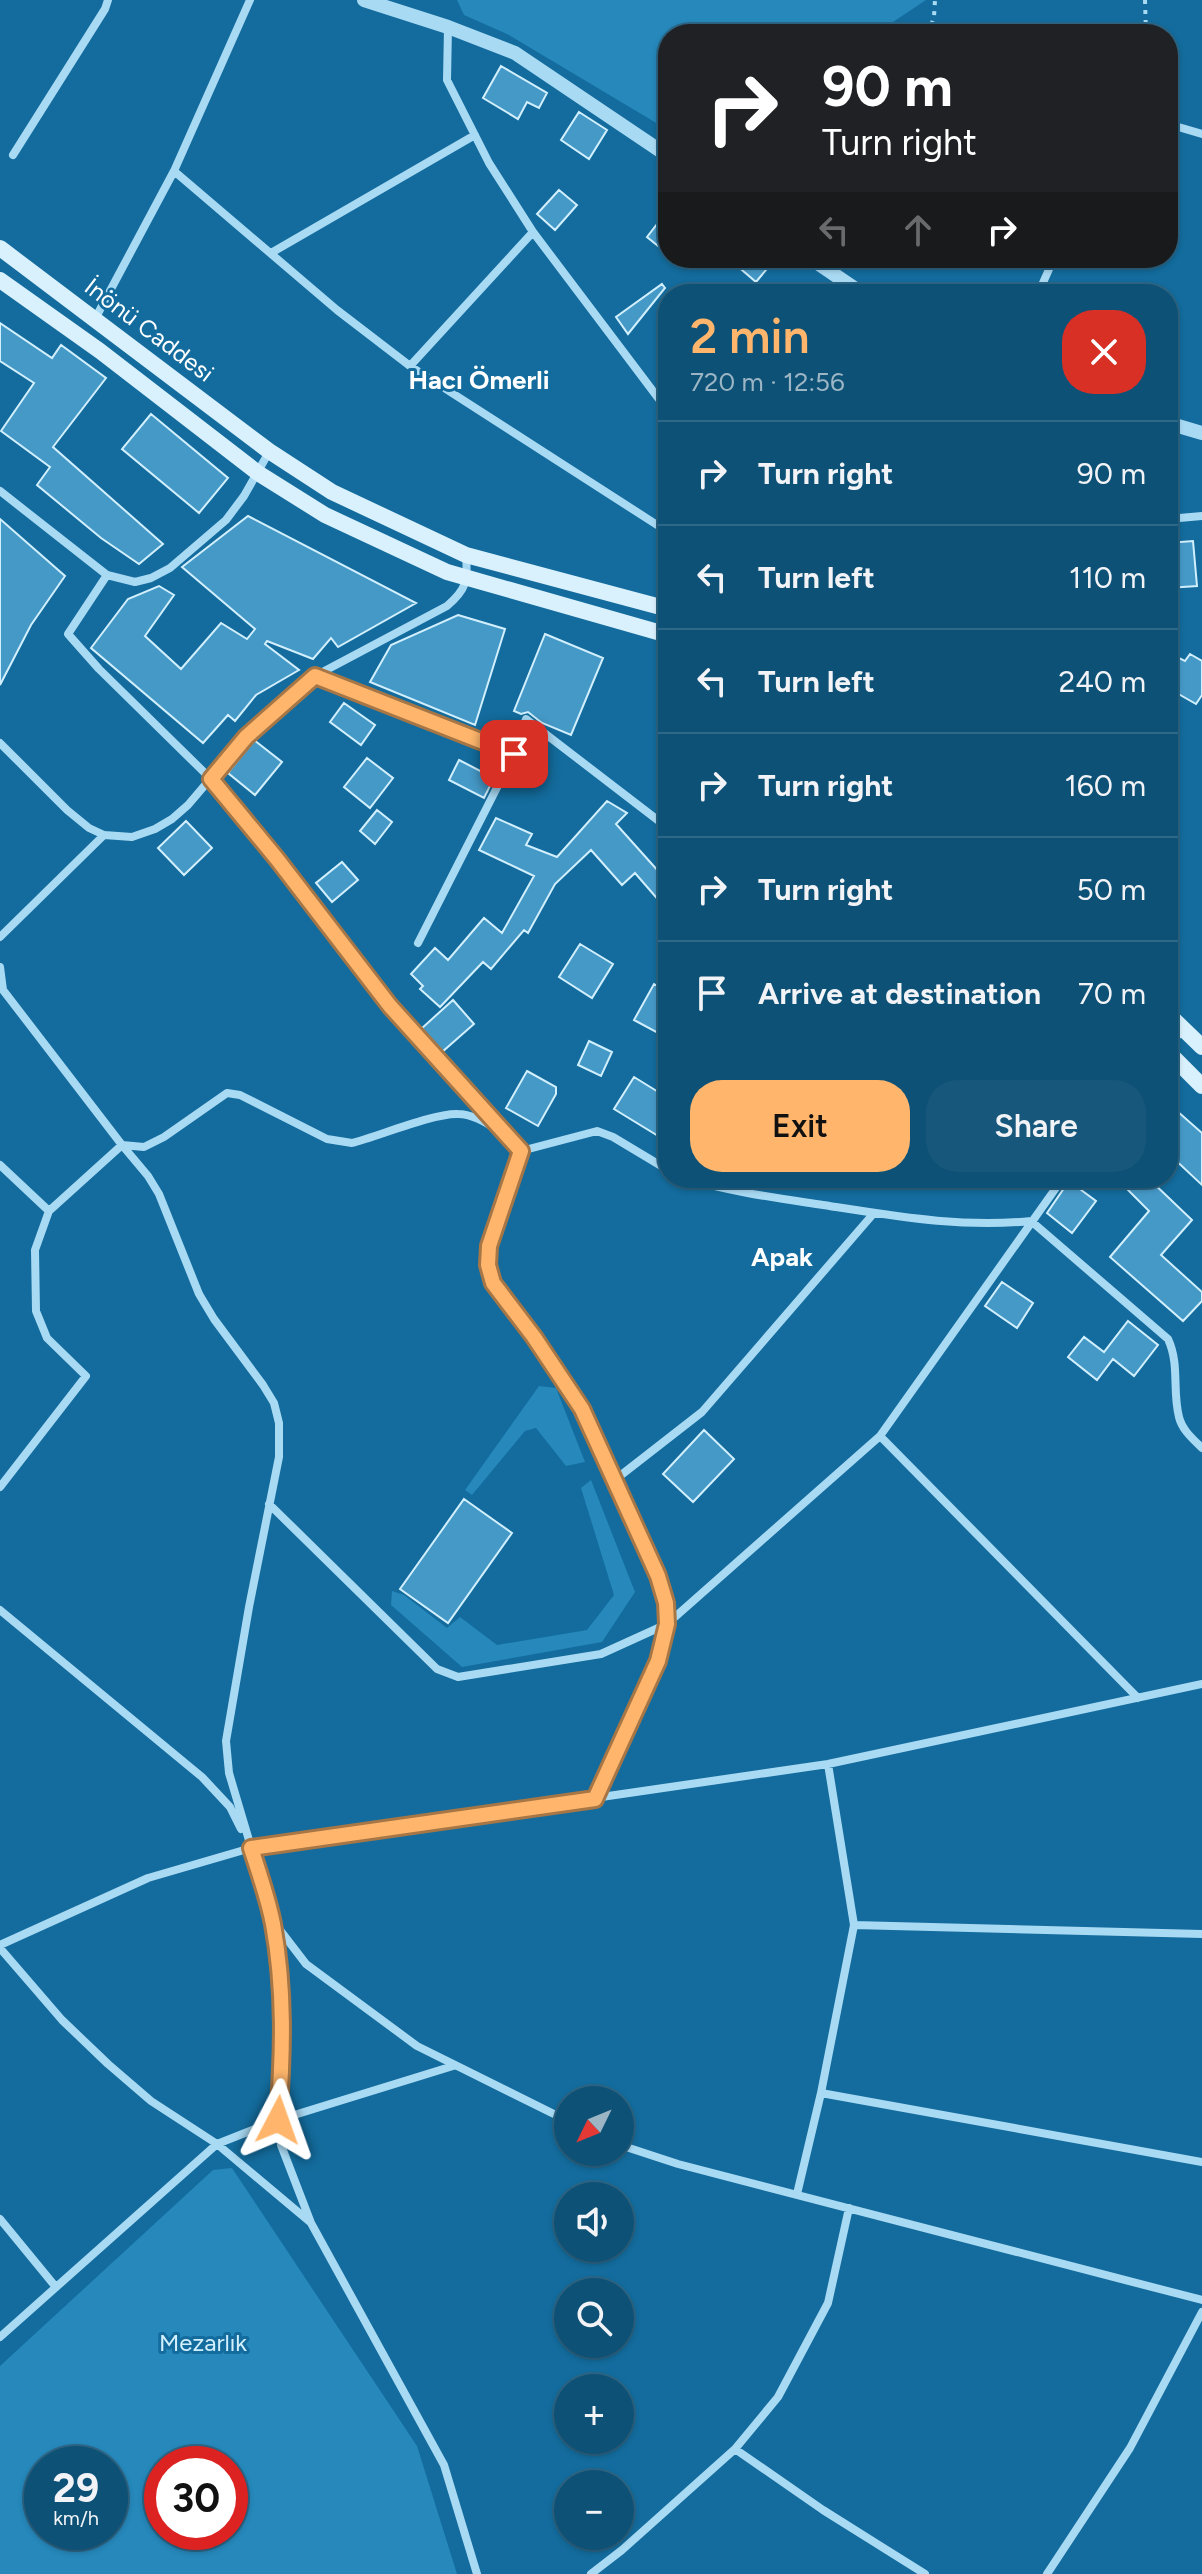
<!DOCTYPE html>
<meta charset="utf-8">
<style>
:root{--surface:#0e5176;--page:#17577b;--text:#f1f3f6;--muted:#9bb5c5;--line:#2e6888;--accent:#ffb66c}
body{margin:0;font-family:Figtree,sans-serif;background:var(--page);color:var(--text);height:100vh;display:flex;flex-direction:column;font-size:30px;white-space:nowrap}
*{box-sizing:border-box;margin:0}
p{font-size:26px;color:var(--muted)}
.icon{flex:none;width:44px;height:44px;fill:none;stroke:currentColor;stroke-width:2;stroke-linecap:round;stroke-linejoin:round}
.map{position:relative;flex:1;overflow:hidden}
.side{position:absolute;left:658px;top:284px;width:520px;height:904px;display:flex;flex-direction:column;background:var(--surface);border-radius:32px;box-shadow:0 2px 6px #0004,0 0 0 2px var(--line)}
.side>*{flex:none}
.top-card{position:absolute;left:658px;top:24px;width:520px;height:244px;border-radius:32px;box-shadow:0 2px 6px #0004,0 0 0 2px var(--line);background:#202124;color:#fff;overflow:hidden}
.needle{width:52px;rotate:227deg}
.controls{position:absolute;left:554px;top:2086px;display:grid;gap:16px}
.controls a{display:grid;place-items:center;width:80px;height:80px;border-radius:50%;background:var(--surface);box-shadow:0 2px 6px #0004,0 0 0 2px var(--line);font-size:40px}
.speed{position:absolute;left:24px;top:2446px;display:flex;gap:16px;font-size:40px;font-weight:700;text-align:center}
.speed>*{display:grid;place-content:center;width:104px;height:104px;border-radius:50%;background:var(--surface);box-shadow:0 2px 6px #0004,0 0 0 2px var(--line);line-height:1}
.speed small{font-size:20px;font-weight:400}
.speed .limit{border:12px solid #d22;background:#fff;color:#111}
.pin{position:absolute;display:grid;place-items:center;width:68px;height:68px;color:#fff;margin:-34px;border-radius:16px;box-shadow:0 4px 12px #0006}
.me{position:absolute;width:88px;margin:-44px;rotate:4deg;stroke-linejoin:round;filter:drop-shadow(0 0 6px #0008)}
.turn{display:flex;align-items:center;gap:28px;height:168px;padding:0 32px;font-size:36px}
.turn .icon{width:104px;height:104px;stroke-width:2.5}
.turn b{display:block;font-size:56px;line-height:68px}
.lanes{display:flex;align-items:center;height:76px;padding:0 32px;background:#0003;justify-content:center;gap:40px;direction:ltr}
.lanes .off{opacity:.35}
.round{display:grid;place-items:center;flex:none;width:84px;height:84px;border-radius:32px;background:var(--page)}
.headline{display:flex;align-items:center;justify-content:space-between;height:136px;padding:0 32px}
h1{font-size:48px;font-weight:600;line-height:60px;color:var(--accent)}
.cta{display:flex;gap:16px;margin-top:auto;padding:16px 32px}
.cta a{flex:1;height:92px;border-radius:32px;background:var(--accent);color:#111;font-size:32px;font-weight:600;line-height:92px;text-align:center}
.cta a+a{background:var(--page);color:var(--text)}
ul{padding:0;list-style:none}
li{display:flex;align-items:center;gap:24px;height:104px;padding:0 32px;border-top:2px solid var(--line)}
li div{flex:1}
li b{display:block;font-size:30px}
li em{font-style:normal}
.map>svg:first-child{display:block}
</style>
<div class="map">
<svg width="1202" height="2574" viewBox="0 0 1202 2574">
<rect width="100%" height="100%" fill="#136c9d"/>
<path fill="#2688bb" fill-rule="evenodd" d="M 457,0 L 926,0 L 875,34 L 668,34 L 668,130 L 507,34 L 464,15 Z
M 539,1386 L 556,1388 L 585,1462 L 566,1466 L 536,1428 L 525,1431 L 472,1495 L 465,1490 Z
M 591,1480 L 635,1592 L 602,1642 L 462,1667 L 391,1605 L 392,1591 L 404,1595 L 447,1628 L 460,1617 L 497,1645 L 587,1630 L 614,1595 L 581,1488 Z
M 232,2168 L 417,2446 L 457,2574 L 0,2574 L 0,2366 L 213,2170 ZM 42,2464 L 110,2464 L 110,2532 L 42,2532 ZM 162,2464 L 230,2464 L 230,2532 L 162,2532 Z"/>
<path fill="#4599c7" stroke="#d2effd" stroke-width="2" d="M 501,66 L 547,93 L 539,108 L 527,102 L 518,119 L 483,98 Z
M 579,112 L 607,130 L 589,159 L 561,140 Z
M 559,190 L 577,205 L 555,230 L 537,214 Z
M 668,210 L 668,254 L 647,237 Z
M 728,258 L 776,258 L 756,282 Z
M 662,284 L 665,288 L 628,334 L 616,317 Z
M 0,323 L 52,358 L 61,345 L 106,378 L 53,447 L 163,544 L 139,564 L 101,538 L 37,485 L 50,467 L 1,431 L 34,383 L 0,361 Z
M 151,414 L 228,478 L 199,513 L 122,449 Z
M 248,516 L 416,603 L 338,647 L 331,638 L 313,659 L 267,641 L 265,644 L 299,670 L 256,695 L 235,721 L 228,715 L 203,743 L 91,648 L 128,599 L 159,586 L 174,595 L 145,636 L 181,669 L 221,623 L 247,639 L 255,629 L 182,567 Z
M 0,519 L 65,576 L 31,625 L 0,685 Z
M 1193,541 L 1197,586 L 1168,588 L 1168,543 Z
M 458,615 L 505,629 L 475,725 L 370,682 L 391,645 Z
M 545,634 L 603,658 L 571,735 L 542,723 L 528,712 L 521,714 L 514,711 Z
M 1190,654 L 1202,661 L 1202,695 L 1196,704 L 1168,688 L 1168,676 L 1179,658 L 1185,661 Z
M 344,703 L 375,725 L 361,745 L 330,722 Z
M 254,740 L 282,762 L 255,795 L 228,773 Z
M 367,758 L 393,778 L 370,808 L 344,787 Z
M 459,760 L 494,778 L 484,798 L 449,780 Z
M 607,801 L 627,813 L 616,824 L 668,882 L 668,911 L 635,873 L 622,885 L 591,850 L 555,884 L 528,933 L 524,930 L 491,969 L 483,962 L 440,1007 L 420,989 L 423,986 L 411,974 L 435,948 L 448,960 L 484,918 L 502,933 L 534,876 L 479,850 L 496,818 L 532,834 L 526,845 L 557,857 Z
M 377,810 L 392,822 L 375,844 L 360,831 Z
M 186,821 L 212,848 L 184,875 L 158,848 Z
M 342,862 L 358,880 L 332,902 L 316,883 Z
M 580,944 L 613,964 L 592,998 L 559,977 Z
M 654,984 L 668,992 L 668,1014 L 658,1033 L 634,1020 Z
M 453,1000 L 474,1024 L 442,1052 L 421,1029 Z
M 589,1041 L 612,1052 L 601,1076 L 578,1065 Z
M 527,1071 L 556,1087 L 556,1094 L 538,1126 L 506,1108 Z
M 634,1077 L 668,1098 L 668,1142 L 614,1109 Z
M 1168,1103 L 1202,1133 L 1202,1185 L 1168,1153 Z
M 1139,1178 L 1148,1178 L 1192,1220 L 1161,1255 L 1202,1292 L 1202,1301 L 1183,1321 L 1110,1257 L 1149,1211 L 1128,1190 Z
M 1069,1181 L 1096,1201 L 1072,1233 L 1047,1213 Z
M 1002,1282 L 1033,1303 L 1017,1328 L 985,1306 Z
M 1128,1321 L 1158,1345 L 1134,1376 L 1113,1359 L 1097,1380 L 1068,1357 L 1084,1337 L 1104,1352 Z
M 704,1430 L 734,1459 L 693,1502 L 663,1474 Z
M 464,1499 L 512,1533 L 448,1623 L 400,1589 Z"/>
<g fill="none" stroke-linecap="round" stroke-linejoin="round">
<path stroke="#a9daf4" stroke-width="4" stroke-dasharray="4 6" stroke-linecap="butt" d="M 1145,0 L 1146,34
M 928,34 L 934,17 L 935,0"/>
<path stroke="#a9daf4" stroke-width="8" d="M 448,27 L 447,80 L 489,163 L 533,232 L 668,411
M 1168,124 L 1202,134
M 13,155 L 105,9 L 108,0
M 174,171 L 337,310 L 410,366 L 668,532
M 271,253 L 475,135
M 1038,294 L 1054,258
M 95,319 L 174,171 L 250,0
M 410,366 L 533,232
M 0,491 L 107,575 L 135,582 L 151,578 L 170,568 L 226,520 L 244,496 L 269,452
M 1168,519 L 1202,516
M 107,575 L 68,634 L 99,669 L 211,779 L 277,859 L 390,1006 L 521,1151 L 489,1246 L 488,1265 L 493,1283 L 556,1369 L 582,1409 L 658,1576 L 666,1603 L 667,1624 L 664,1644 L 595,1799
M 315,676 L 514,754 L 526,719 L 668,828
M 0,743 L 67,810 L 89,828 L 104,835 L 132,837 L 155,829 L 172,819 L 188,805 L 246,737 L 315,676 L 447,606 C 467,589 468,580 466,555
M 0,937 L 104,835
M 418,943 L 514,754
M 0,967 L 3,990 L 122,1145 L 148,1176 L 159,1194 L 199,1294 L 214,1319 L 263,1385 L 274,1403 L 279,1423 L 279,1457 L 249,1607 L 226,1741 L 229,1773 L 273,1921 L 306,1964 L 417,2046 L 568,2121
M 519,1149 L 521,1151 L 597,1131 L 613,1137 L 668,1170
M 0,1165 L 49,1211
M 685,1178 C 730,1192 777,1198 823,1205 C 895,1216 959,1228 1031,1221 L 1168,1339 C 1180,1365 1172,1390 1179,1417 C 1182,1430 1193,1439 1202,1448
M 880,1436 L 1138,1698
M 616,1479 L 702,1412 L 874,1213
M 0,1487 L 86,1376 L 47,1338 L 36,1311 L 35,1250 L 49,1211 L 122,1145 L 144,1147 L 164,1137 L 227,1093 L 240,1095 L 327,1139 L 352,1143 C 379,1136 434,1113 458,1114 C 472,1114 489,1124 500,1132
M 269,1504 L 437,1669 L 458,1677 L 601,1654 L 667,1624 L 880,1436 L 1063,1178
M 0,1610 L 202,1777 L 230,1807 L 241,1829
M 273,1925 L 280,1971 L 283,2024 L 278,2120 L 281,2145 L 311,2223 L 444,2465 L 477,2574
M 854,1925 L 1202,1934
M 0,1945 L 148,1878 L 251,1848 L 828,1764 L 1202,1684
M 0,1948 L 62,2020 L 108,2064 L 151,2101 L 217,2144 L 310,2222
M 821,2093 L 1202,2162
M 620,2145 L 678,2164 L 1202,2300
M 797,2194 L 821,2093 L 854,1925 L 828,1764
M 0,2219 L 55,2286
M 0,2337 L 217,2144 L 278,2120 L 453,2066
M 735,2449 L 823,2510 L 925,2574
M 591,2574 L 622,2550 L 735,2449 L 778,2397 L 828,2303 L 849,2208
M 1047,2574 L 1130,2448 L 1202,2312"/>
<path stroke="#a9daf4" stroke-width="14" d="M 364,0 L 448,27 L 515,53 L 668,156
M 810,258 L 863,294
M 1168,423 L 1202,433"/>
<path stroke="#d9f0fd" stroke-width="16" d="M 0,248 L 269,451 L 332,492 L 466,555 L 668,609
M 0,280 L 100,351 L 258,473 L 325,515 L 447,572 L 668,635
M 1168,1014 L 1202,1047
M 1168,1041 L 1180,1026
M 1168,1052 L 1202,1086"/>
</g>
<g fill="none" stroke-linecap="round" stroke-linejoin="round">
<defs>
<path id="route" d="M 278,2120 C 283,2054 285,1989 273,1924 C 268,1898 259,1873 251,1848 L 595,1799 L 658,1661 L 667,1624 L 666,1603 L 658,1576 L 582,1409 L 534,1337 L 493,1283 L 488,1265 L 489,1246 L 521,1151 L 390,1006 L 277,859 L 211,779 L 246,737 L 315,676 L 514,754"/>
</defs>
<use href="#route" stroke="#a67646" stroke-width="20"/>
<use href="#route" stroke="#ffb66c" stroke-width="14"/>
</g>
<g text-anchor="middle" stroke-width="6" stroke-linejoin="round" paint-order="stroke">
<g font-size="24" fill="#fff" stroke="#136c9d">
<text transform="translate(149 330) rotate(37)" y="8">İnönü Caddesi</text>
</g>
<g font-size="24" fill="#d2effd" stroke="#136c9d">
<text x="203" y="2351">Mezarlık</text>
</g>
<g font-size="26" font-weight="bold" fill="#fff" stroke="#136c9d">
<text x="479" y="389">Hacı Ömerli</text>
<text x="782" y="1266">Apak</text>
</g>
</g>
</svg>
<div class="controls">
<a><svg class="needle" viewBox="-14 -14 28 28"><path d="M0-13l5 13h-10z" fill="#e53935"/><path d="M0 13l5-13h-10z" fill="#9bb5c5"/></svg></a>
<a><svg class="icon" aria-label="sound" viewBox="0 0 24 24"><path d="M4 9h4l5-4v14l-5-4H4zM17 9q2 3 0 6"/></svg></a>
<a><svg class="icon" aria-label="search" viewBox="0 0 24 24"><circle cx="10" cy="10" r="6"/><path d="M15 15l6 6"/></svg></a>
<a>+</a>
<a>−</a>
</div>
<div class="speed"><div>29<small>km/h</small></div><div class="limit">30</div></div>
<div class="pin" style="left:514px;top:754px;background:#d93025"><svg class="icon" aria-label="arrive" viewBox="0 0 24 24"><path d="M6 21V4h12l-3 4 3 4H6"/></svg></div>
<svg class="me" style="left:278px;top:2120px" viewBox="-20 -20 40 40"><path d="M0-17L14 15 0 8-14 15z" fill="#ffb66c" stroke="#fff" stroke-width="4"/></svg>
<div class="top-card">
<div class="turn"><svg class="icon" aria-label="right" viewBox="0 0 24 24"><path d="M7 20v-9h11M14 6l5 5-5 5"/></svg><div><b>90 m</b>Turn right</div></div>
<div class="lanes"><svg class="icon off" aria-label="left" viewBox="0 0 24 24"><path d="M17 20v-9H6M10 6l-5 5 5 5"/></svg><svg class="icon off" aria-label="ahead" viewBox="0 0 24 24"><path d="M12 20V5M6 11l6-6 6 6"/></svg><svg class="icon" aria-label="right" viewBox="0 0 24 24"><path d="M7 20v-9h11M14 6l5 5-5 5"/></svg></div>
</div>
<section class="side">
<div class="headline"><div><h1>2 min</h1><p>720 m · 12:56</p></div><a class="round" style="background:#d93025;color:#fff"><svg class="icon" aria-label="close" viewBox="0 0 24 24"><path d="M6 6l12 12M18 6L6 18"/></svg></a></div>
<ul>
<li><svg class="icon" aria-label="right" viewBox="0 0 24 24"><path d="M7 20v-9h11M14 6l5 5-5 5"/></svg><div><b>Turn right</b></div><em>90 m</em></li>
<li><svg class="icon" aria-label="left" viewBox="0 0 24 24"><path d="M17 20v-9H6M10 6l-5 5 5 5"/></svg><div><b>Turn left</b></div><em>110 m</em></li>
<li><svg class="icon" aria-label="left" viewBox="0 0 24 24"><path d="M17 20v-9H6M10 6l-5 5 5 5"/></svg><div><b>Turn left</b></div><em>240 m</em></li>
<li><svg class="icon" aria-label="right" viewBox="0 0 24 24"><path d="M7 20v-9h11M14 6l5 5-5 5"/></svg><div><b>Turn right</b></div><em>160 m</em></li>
<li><svg class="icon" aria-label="right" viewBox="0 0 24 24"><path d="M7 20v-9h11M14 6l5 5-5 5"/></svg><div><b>Turn right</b></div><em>50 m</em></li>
<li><svg class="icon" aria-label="arrive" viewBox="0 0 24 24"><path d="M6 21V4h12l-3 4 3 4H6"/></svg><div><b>Arrive at destination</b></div><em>70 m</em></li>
</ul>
<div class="cta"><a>Exit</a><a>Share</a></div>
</section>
</div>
